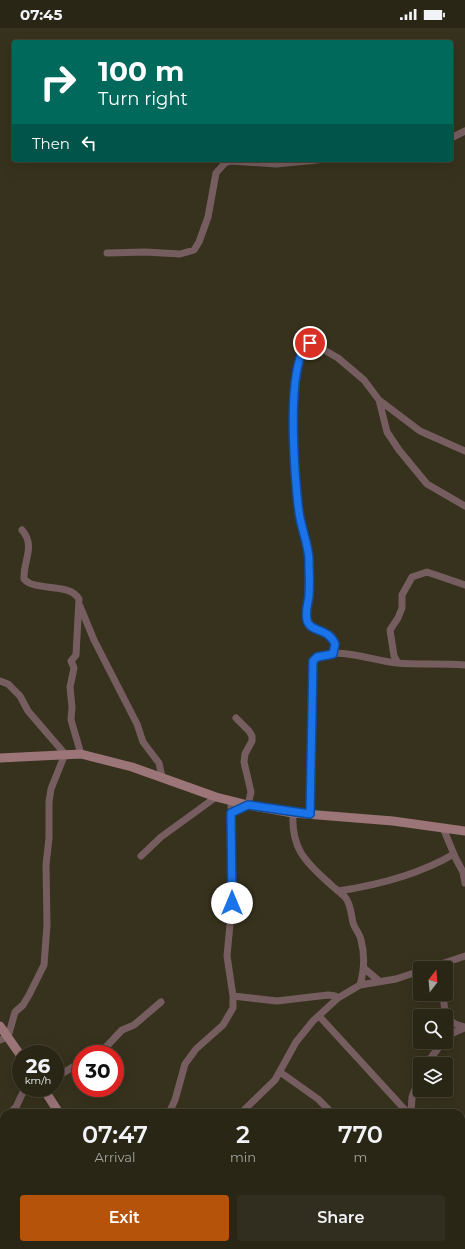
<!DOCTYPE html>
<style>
:root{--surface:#292616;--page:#312e1f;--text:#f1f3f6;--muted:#a5a5a1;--line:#454335;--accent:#b45309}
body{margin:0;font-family:Montserrat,sans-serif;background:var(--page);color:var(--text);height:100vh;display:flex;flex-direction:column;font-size:15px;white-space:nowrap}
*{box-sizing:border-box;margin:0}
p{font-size:13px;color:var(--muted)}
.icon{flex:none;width:22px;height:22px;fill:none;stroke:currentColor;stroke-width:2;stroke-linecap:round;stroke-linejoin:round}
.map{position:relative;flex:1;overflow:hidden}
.sheet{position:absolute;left:0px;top:1081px;width:465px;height:140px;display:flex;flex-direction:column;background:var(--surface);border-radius:12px 12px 0 0;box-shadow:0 4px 16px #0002,0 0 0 1px var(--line)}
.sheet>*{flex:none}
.hud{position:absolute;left:12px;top:12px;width:441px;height:122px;border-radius:4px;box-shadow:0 4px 16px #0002,0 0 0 1px var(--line);background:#00695c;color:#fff;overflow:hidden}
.needle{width:26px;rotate:16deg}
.fabs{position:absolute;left:413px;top:933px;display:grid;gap:8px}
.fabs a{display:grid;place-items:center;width:40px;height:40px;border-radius:4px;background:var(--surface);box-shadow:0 4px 16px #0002,0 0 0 1px var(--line);font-size:20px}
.speed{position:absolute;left:12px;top:1017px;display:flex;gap:8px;font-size:20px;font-weight:700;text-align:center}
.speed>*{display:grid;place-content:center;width:52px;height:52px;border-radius:50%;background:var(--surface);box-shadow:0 4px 16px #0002,0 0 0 1px var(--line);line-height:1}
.speed small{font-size:10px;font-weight:400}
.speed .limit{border:6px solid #d22;background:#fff;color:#111}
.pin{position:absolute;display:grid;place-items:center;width:34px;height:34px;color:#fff;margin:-17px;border:2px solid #fff;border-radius:50%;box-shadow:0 1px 4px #0007}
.me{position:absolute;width:44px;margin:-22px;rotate:0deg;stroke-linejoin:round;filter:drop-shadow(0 0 3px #0008)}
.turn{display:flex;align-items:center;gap:14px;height:84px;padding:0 20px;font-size:18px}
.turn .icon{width:52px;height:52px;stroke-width:2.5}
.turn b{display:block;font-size:28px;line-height:34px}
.then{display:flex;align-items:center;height:38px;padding:0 20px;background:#0003;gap:8px;font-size:15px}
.eta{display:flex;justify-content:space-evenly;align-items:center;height:68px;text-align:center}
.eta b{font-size:24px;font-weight:600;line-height:28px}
.action{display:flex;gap:8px;margin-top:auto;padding:8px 20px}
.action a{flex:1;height:46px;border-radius:4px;background:var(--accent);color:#fff;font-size:16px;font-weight:600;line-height:46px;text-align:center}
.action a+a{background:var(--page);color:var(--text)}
.status{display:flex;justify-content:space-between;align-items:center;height:28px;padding:0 20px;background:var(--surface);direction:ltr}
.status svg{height:11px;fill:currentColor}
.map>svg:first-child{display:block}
</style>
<div class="status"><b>07:45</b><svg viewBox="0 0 49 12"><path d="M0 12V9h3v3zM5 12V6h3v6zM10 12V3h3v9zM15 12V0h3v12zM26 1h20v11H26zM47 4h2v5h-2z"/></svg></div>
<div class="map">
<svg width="465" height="1221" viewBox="0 0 465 1221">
<rect width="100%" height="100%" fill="#37321d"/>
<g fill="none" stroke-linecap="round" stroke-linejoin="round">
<path stroke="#765d5f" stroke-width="7" d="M 451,110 L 465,103
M 107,225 L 145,224 L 180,226 L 194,222 L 199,214 L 208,189 L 216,145 L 225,135 L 231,133 L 276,136 L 317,132
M 379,372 L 420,403 L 465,423
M 22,502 C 36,518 23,533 24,551 C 35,564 69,554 79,571 L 76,627 L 71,633 L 74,640 L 70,659 L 72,679 L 71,692 L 81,726
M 80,578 L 94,612 L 137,696 L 143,714 L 159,735 L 162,749
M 333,626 C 337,608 329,604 313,600 L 307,591 L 309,530 L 299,485 L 293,425 L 294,370 L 299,334 L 305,318 L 312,315 L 338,330 L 364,352 L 379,372 L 387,404 L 399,422 L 427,456 L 465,478
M 398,635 L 394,628 L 390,602 L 398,590 L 402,580 L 402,567 L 412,549 L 427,544 L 465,557
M 0,653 L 8,656 L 20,668 L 28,683 L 65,726 L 51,761 L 49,774 L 49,810 L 46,837 L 47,897 L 44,937 L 29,967 L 23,977 L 15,984 L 8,1009 L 0,1012
M 231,785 L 248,777 L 251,764 L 244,734 L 245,726 L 252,713 L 252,708 L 249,703 L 236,690
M 293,785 C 291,819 304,833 329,855 C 334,860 340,864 345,869 C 351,876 351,886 353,895 C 355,901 360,906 361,912 C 365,927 364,943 360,957
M 310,786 L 313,638 L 315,631 C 339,617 371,633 397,635 C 419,637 442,635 465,637
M 443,800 L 456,831 L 463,844 L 465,855
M 141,828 L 161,809 L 216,769
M 338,863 C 379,857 418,847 454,826
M 429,940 L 465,928
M 365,941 L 379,953
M 444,966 C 443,983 446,996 465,999
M 233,968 L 277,973 L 328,967 L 335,968 L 338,970
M 319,988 L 408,1085
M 446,1008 L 464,1000
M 95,1026 L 106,1019 L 122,1002 L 134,997 L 161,974
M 426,1036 L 443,1014
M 280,1044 L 318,1071 L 332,1085
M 55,1050 L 81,1034
M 10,1085 L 16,1079 L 25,1060
M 169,1085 L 175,1072 L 185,1036 L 196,1021 L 223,997 L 233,980 L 233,968 L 227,928 L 233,864 L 231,773
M 241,1085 L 275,1052 L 296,1014 L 313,993 L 338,970 L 360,957 L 396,951 L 420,943
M 411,1085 L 412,1069 L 420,1048
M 0,1097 L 4,1092
M 461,1114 L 465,1128
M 0,1167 L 4,1168
M 461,1187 L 465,1190
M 78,1217 L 82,1221
M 330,1217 L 335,1221
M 40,1221 L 41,1217
M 190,1221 L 194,1217
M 291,1221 L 295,1217
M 352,1221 L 353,1217"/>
<path stroke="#9b7578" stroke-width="9" d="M 0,730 L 81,726 L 132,739 L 216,769 L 248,777 L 293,785 L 393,793 L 465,803
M 0,998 L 21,1028
M 43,1060 L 59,1085
M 139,1217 L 141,1221"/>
</g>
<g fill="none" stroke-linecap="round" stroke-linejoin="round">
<defs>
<path id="route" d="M 232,875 L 231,785 L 248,777 L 310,786 L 313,633 L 317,629 L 333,626 L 335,616 C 328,599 310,605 307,592 C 305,584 308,575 309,568 C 310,556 309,543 309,531 C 308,515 301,500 299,484 C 295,455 284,330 310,315"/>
</defs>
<use href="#route" stroke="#114b97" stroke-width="10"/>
<use href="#route" stroke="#1a73e8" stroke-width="7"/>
</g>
</svg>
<div class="fabs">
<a><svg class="needle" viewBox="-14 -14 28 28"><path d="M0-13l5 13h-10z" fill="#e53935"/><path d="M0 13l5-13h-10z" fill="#a5a5a1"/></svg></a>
<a><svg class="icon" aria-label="search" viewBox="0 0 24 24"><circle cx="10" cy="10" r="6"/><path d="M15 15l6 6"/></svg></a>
<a><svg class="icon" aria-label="layers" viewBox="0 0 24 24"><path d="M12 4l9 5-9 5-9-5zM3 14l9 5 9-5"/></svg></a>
</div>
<div class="speed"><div>26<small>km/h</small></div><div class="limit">30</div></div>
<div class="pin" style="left:310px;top:315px;background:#d93025"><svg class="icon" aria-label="arrive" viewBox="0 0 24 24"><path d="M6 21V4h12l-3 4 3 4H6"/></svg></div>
<svg class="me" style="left:232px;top:875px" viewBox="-20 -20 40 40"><circle r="19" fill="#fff"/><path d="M0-13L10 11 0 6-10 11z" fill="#1a73e8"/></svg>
<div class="hud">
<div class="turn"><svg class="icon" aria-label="right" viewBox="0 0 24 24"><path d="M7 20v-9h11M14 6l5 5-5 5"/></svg><div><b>100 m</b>Turn right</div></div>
<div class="then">Then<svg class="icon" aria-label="left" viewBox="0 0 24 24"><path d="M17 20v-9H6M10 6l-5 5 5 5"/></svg></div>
</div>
<section class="sheet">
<div class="eta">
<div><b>07:47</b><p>Arrival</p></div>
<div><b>2</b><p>min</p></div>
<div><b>770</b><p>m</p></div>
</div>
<div class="action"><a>Exit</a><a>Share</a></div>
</section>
</div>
